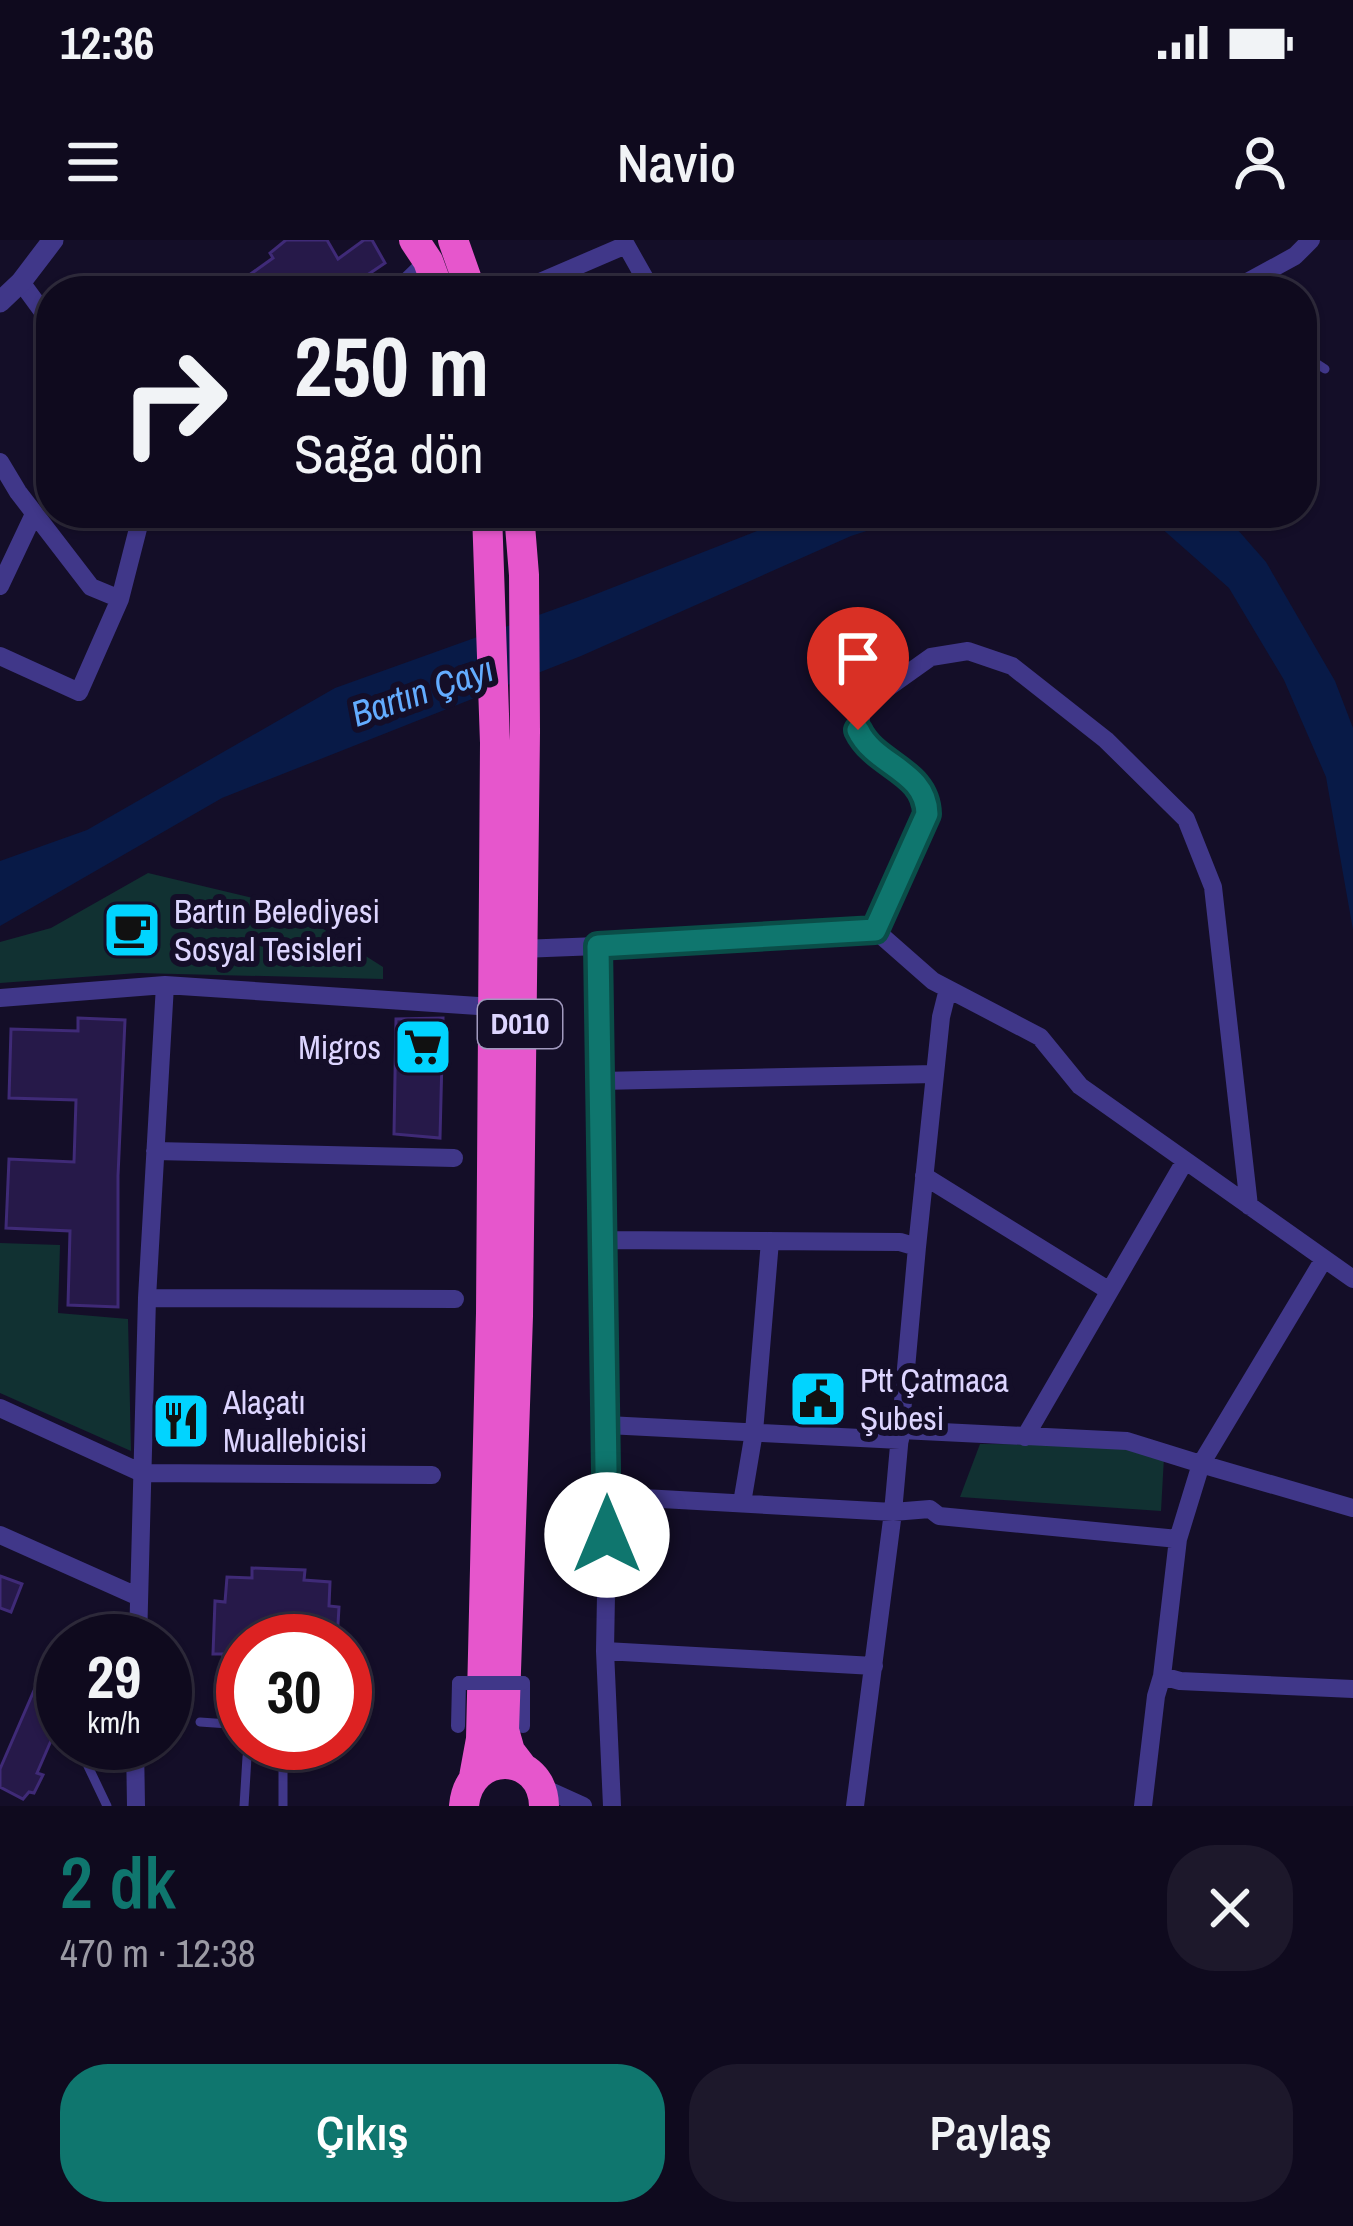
<!DOCTYPE html>
<html lang="tr">
<meta charset="utf-8">
<style>
:root{--surface:#0f0a1e;--page:#1d182b;--text:#f1f3f6;--muted:#9b9aa4;--line:#2f2b3c;--accent:#0f766e}
body{margin:0;font-family:"Archivo Narrow",sans-serif;background:var(--page);color:var(--text);height:100vh;display:flex;flex-direction:column;font-size:45px;white-space:nowrap}
*{box-sizing:border-box;margin:0}
p{font-size:39px;color:var(--muted)}
.icon{flex:none;width:66px;height:66px;fill:none;stroke:currentColor;stroke-width:2;stroke-linecap:round;stroke-linejoin:round}
.map{position:relative;height:1566px;overflow:hidden}
.details{display:flex;flex-direction:column;background:var(--surface);flex:1}
.details>*{flex:none}
.hud{position:absolute;left:36px;top:36px;width:1281px;height:252px;border-radius:48px;box-shadow:0 3px 9px #0004,0 0 0 3px var(--line);background:#0f0a1e;color:var(--text);overflow:hidden}
.speed{position:absolute;left:36px;top:1374px;display:flex;gap:24px;font-size:60px;font-weight:700;text-align:center}
.speed>*{display:grid;place-content:center;width:156px;height:156px;border-radius:50%;background:var(--surface);box-shadow:0 3px 9px #0004,0 0 0 3px var(--line);line-height:1}
.speed small{font-size:30px;font-weight:400}
.speed .limit{border:18px solid #d22;background:#fff;color:#111}
.pin{position:absolute;display:grid;place-items:center;width:102px;height:102px;color:#fff;margin:-123px -51px;border-radius:50% 50% 50% 0;rotate:-45deg;box-shadow:0 0 12px #0007}
.pin .icon{rotate:45deg}
.me{position:absolute;width:132px;margin:-66px;rotate:0deg;stroke-linejoin:round;filter:drop-shadow(0 0 9px #0008)}
.turn{display:flex;align-items:center;gap:42px;height:252px;padding:0 60px;font-size:54px}
.turn .icon{width:156px;height:156px;stroke-width:2.5}
.turn b{display:block;font-size:84px;line-height:102px}
.round{display:grid;place-items:center;flex:none;width:126px;height:126px;border-radius:48px;background:var(--page)}
.headline{display:flex;align-items:center;justify-content:space-between;height:204px;padding:0 60px}
h1{font-size:72px;font-weight:600;line-height:90px;color:var(--accent)}
.cta{display:flex;gap:24px;margin-top:auto;padding:24px 60px}
.cta a{flex:1;height:138px;border-radius:48px;background:var(--accent);color:#fff;font-size:48px;font-weight:600;line-height:138px;text-align:center}
.cta a+a{background:var(--page);color:var(--text)}
.status{display:flex;justify-content:space-between;align-items:center;height:84px;padding:0 60px;background:var(--surface);direction:ltr}
.status svg{height:33px;fill:currentColor}
header{display:flex;justify-content:space-between;align-items:center;height:156px;padding:0 60px;background:var(--surface);font-size:54px;font-weight:600}
.map>svg:first-child{display:block}
</style>
<div class="status"><b>12:36</b><svg viewBox="0 0 49 12"><path d="M0 12V9h3v3zM5 12V6h3v6zM10 12V3h3v9zM15 12V0h3v12zM26 1h20v11H26zM47 4h2v5h-2z"/></svg></div>
<header><svg class="icon" aria-label="menu" viewBox="0 0 24 24"><path d="M4 6h16M4 12h16M4 18h16"/></svg>Navio<svg class="icon" aria-label="person" viewBox="0 0 24 24"><circle cx="12" cy="8" r="4"/><path d="M4 21q1-7 8-7t8 7"/></svg></header>
<div class="map">
<svg width="1353" height="1566" viewBox="0 0 1353 1566">
<rect width="100%" height="100%" fill="#140e28"/>
<path fill="#113132" d="M 148,633 L 287,666 L 383,727 L 383,739 L 138,733 L 0,743 L 0,702 L 51,688 Z
M 0,1003 L 60,1005 L 58,1073 L 128,1079 L 131,1211 L 0,1153 Z
M 980,1204 L 1127,1205 L 1164,1217 L 1161,1271 L 960,1257 Z"/>
<path fill="#081a47" d="M 803,273 L 922,273 L 851,296 L 581,416 L 222,558 L 0,686 L 0,621 L 87,590 L 335,448 L 586,358 Z
M 1128,273 L 1223,273 L 1266,322 L 1335,441 L 1353,488 L 1353,690 L 1326,537 L 1284,440 L 1229,348 L 1159,286 Z"/>
<path fill="#261949" stroke="#3f2a77" stroke-width="3" d="M 286,0 L 327,0 L 338,19 L 364,0 L 372,0 L 385,23 L 354,44 L 358,51 L 253,51 L 245,38 L 273,18 L 270,13 Z
M 113,667 L 150,674 L 150,707 L 114,706 Z
M 78,778 L 125,780 L 118,936 L 118,1067 L 68,1065 L 70,991 L 6,988 L 9,919 L 74,922 L 76,860 L 9,858 L 11,789 L 78,791 Z
M 443,778 L 440,898 L 394,894 L 396,779 Z
M 252,1328 L 305,1330 L 304,1340 L 330,1342 L 329,1366 L 339,1367 L 337,1401 L 243,1401 L 243,1442 L 222,1441 L 223,1414 L 213,1414 L 215,1361 L 225,1362 L 227,1337 L 252,1338 Z
M 0,1336 L 22,1344 L 11,1372 L 0,1368 Z
M 63,1433 L 63,1485 L 57,1487 L 37,1533 L 43,1535 L 34,1553 L 29,1552 L 23,1559 L 0,1547 L 0,1529 L 39,1439 Z"/>
<g fill="none" stroke-linecap="round" stroke-linejoin="round">
<path stroke="#403789" stroke-width="9" d="M 1302,114 L 1325,129
M 200,1482 L 243,1485
M 77,1503 L 107,1566
M 274,1503 L 283,1520 L 283,1566
M 244,1566 L 247,1517 L 256,1503"/>
<path stroke="#403789" stroke-width="14" d="M 523,1443 L 523,1486
M 458,1486 L 459,1443"/>
<path stroke="#403789" stroke-width="18" d="M 21,42 L 51,83
M 397,51 L 428,21
M 519,51 L 626,5 L 652,51
M 1231,51 L 1295,16 L 1311,0
M 0,222 L 18,252 L 91,347 L 120,359
M 0,346 L 34,274
M 0,416 L 79,452 L 120,359 L 142,273
M 875,690 L 927,574 L 927,556 L 914,540 L 864,504 L 858,491 L 862,472 L 886,449 L 931,417 L 968,411 L 1012,426 L 1106,500 L 1186,579 L 1213,647 L 1249,966
M 598,706 L 875,690 L 933,741 L 1040,797 L 1080,846 L 1353,1039
M 521,709 L 598,706 L 608,1243 L 605,1411 L 612,1566
M 0,758 L 165,745 L 493,767
M 600,841 L 935,834
M 155,911 L 454,918
M 924,936 L 1108,1050
M 603,1000 L 900,1002 L 917,1007 L 893,1272 L 855,1566
M 917,1007 L 941,777 L 948,749
M 1324,1019 L 1201,1224 L 1353,1268
M 147,1058 L 455,1059
M 0,1168 L 142,1233 L 432,1235
M 607,1185 L 900,1200
M 901,1190 L 1127,1201 L 1201,1224 L 1178,1299 L 1162,1436 L 1180,1441 L 1353,1449
M 1025,1197 L 1185,921
M 608,1256 L 893,1272 L 930,1269 L 939,1276 L 1178,1299
M 742,1263 L 754,1192 L 770,1001
M 0,1295 L 139,1357
M 138,1401 L 147,1058 L 165,745
M 605,1411 L 874,1426
M 135,1503 L 136,1566
M 541,1547 L 583,1566
M 1143,1566 L 1156,1456 L 1162,1436"/>
<path stroke="#403789" stroke-width="21" d="M 0,62 L 21,42 L 53,0"/>
<path stroke="#e656cc" stroke-width="30" d="M 414,0 L 428,21 L 439,51
M 453,0 L 471,51
M 519,273 L 524,335 L 525,492 L 518,1076 L 504,1490 L 510,1511 L 523,1528
M 474,1537 L 481,1499 L 491,1073 L 495,503 L 487,273
M 464,1566 C 469,1509 543,1511 544,1566"/>
<path stroke="#403789" stroke-width="14" d="M 459,1443 L 523,1443"/>
</g>
<g fill="none" stroke-linecap="round" stroke-linejoin="round">
<defs>
<path id="route" d="M 607,1295 L 598,706 L 875,690 L 927,574 C 926,530 875,526 858,490"/>
</defs>
<use href="#route" stroke="#0a4d48" stroke-width="30"/>
<use href="#route" stroke="#0f766e" stroke-width="21"/>
</g>
<defs>
<symbol id="cafe-square" viewBox="-11 -11 22 22"><rect x="-9" y="-9" width="18" height="18" rx="4" fill="#01d4ff" stroke="#140e28"/><path d="M-5.5-4.5H6V0H3Q3 3.5 0 3.5H-2.5Q-5.5 3.5-5.5 0ZM3-3.2v2h1.7v-2ZM-6 4.5H4V6H-6Z" fill="#111"/></symbol>
<symbol id="supermarket-square" viewBox="-11 -11 22 22"><rect x="-9" y="-9" width="18" height="18" rx="4" fill="#01d4ff" stroke="#140e28"/><path d="M-6-5.5h2.5l.6 2H6L4.5 2H-2.5L-4.4-4H-6ZM-1.5 3.2a1.3 1.3 0 1 0 .1 0ZM3 3.2a1.3 1.3 0 1 0 .1 0Z" fill="#111"/></symbol>
<symbol id="civic-square" viewBox="-11 -11 22 22"><rect x="-9" y="-9" width="18" height="18" rx="4" fill="#01d4ff" stroke="#140e28"/><path d="M-.6-6.5H3V-4.5H.6V-3L4-1V1h2V6H-6V1h2V-1L-.6-3ZM-1.2 2.5V6h2.4V2.5Z" fill="#111"/></symbol>
<symbol id="restaurant-square" viewBox="-11 -11 22 22"><rect x="-9" y="-9" width="18" height="18" rx="4" fill="#01d4ff" stroke="#140e28"/><path d="M-5-6h1v4h1v-4h1v4h1v-4h1v5L-1.5 .5V6h-2V.5L-5-1ZM5-6V6H3V1.5H1.5Q1.5-4 5-6Z" fill="#111"/></symbol>
</defs>
<g fill-rule="evenodd">
<use href="#cafe-square" x="99" y="657" width="66" height="66"/>
<use href="#supermarket-square" x="390" y="774" width="66" height="66"/>
<use href="#civic-square" x="785" y="1126" width="66" height="66"/>
<use href="#restaurant-square" x="148" y="1148" width="66" height="66"/>
</g>
<g text-anchor="middle" stroke-width="12" stroke-linejoin="round" paint-order="stroke">
<rect fill="#140e28" stroke="#a199be" stroke-width="3" x="478" y="760" width="84" height="48" rx="9"/>
<g font-size="30" font-weight="bold" fill="#ddd5ff">
<text x="520" y="794">D010</text>
</g>
<g font-size="33" fill="#ddd5ff" stroke="#140e28" text-anchor="start">
<text x="174" y="683">Bartın Belediyesi<tspan x="174" dy="38">Sosyal Tesisleri</tspan></text>
<text x="381" y="819" text-anchor="end">Migros</text>
<text x="860" y="1152">Ptt Çatmaca<tspan x="860" dy="38">Şubesi</tspan></text>
<text x="223" y="1174">Alaçatı<tspan x="223" dy="38">Muallebicisi</tspan></text>
</g>
<g font-size="36" font-style="italic" fill="#63acff" stroke="#140e28">
<text transform="translate(422 451) rotate(-19)" y="13">Bartın Çayı</text>
</g>
</g>
</svg>
<div class="speed"><div>29<small>km/h</small></div><div class="limit">30</div></div>
<div class="pin" style="left:858px;top:490px;background:#d93025"><svg class="icon" aria-label="arrive" viewBox="0 0 24 24"><path d="M6 21V4h12l-3 4 3 4H6"/></svg></div>
<svg class="me" style="left:607px;top:1295px" viewBox="-20 -20 40 40"><circle r="19" fill="#fff"/><path d="M0-13L10 11 0 6-10 11z" fill="#0f766e"/></svg>
<div class="hud">
<div class="turn"><svg class="icon" aria-label="right" viewBox="0 0 24 24"><path d="M7 20v-9h11M14 6l5 5-5 5"/></svg><div><b>250 m</b>Sağa dön</div></div>
</div>
</div>
<section class="details">
<div class="headline"><div><h1>2 dk</h1><p>470 m · 12:38</p></div><a class="round"><svg class="icon" aria-label="close" viewBox="0 0 24 24"><path d="M6 6l12 12M18 6L6 18"/></svg></a></div>
<div class="cta"><a>Çıkış</a><a>Paylaş</a></div>
</section>
